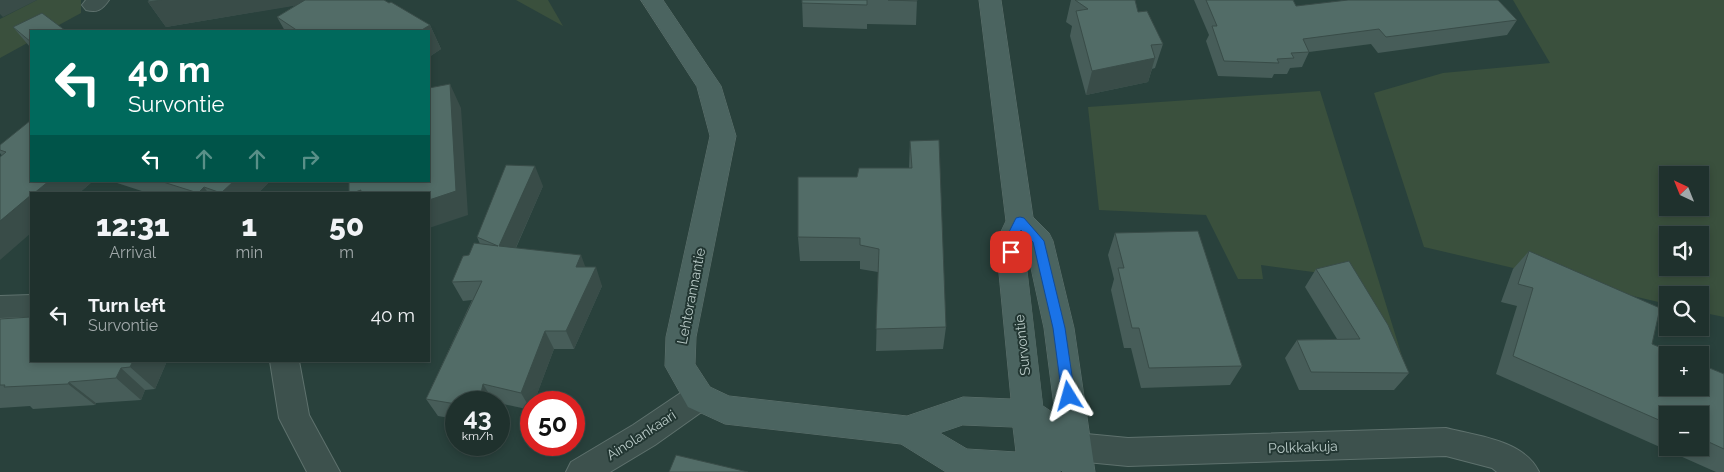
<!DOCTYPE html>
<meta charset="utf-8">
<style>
:root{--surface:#1f312d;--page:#273935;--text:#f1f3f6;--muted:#a1a9aa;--line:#3c4c49}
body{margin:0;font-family:Raleway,sans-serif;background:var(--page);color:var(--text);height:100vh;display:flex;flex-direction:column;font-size:19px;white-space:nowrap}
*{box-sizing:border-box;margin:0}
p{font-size:16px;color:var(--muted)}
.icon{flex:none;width:28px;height:28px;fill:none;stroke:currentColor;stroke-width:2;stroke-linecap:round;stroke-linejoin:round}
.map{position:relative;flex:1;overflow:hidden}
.panel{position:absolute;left:30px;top:192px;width:400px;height:170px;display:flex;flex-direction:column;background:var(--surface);border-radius:0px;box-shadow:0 2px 8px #0003,0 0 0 1px var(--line)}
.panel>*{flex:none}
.banner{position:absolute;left:30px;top:30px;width:400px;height:152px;border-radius:0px;box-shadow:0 2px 8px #0003,0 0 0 1px var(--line);background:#00695c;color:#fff;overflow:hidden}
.needle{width:32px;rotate:317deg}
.buttons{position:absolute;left:1659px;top:166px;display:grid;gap:10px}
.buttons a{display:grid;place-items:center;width:50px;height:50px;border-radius:0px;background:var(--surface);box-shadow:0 2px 8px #0003,0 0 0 1px var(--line);font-size:25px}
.speed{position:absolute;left:445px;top:391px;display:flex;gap:10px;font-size:25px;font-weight:700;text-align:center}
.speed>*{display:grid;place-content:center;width:65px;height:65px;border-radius:50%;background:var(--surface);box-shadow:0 2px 8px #0003,0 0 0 1px var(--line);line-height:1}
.speed small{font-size:12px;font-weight:400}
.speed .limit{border:8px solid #d22;background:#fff;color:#111}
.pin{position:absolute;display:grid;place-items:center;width:42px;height:42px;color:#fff;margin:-21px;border-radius:10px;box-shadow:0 2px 8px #0006}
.me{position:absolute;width:55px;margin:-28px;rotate:352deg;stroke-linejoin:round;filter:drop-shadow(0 0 4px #0008)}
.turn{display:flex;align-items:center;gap:18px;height:105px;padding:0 15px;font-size:22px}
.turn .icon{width:65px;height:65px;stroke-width:2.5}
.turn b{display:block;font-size:35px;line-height:42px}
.lanes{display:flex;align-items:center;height:48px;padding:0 15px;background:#0003;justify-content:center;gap:25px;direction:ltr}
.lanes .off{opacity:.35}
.eta{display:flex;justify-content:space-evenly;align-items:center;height:85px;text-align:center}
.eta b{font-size:30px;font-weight:800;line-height:35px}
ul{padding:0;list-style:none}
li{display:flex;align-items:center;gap:15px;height:75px;padding:0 15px}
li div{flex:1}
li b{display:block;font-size:19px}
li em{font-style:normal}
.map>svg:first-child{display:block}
</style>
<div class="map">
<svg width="1724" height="472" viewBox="0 0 1724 472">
<rect width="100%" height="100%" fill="#29413c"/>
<path fill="#3a503d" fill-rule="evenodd" d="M 37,0 L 81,0 L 81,13 L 48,31 L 31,31 L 31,41 L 0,58 L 0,19 Z
M 516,0 L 548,0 L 563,26 Z
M 1513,0 L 1724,0 L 1724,317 L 1700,312 L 1700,295 L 1668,295 L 1667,304 L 1424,247 L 1374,93 L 1443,73 L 1550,63 ZM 1668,175 L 1700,175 L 1700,208 L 1668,208 ZM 1668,235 L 1700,235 L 1700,268 L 1668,268 Z
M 1320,91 L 1405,366 L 1343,276 L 1261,265 L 1263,279 L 1238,279 L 1206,215 L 1099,210 L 1088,107 Z"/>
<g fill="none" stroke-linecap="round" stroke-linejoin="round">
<defs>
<path id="street" d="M 86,0 L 109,0 C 102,10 97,13 86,10 L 82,5 Z
M 31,295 L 31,317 L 0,318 L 0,296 Z
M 270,361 L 299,361 L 309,415 L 340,472 L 307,472 L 279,418 Z
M 699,384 L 710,388 L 714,397 L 710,406 L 655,445 L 610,472 L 566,472 L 571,462 L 633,425 L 688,388 Z
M 1446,428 C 1477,436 1524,440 1539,472 L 1497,472 L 1492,468 L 1446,456 L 1128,466 L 1076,461 L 1065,457 L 1061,447 L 1065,437 L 1076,433 L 1128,438 Z"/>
<path id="secondary" d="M 641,0 L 663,0 L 721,86 L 736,136 L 696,337 L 695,364 L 710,387 L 729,396 L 907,416 L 963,397 L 1011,399 L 996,242 L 1006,221 L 979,0 L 1001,0 L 1033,217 L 1049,233 L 1053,241 L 1074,328 L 1095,472 L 1063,472 L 1062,470 L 1059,472 L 946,472 L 901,444 L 725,424 L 688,407 L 665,366 L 666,337 L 710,136 L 697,87 ZM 1024,243 L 1026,245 L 1044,328 L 1055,414 L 1043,406 ZM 963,425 L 1013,427 L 1016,452 L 967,449 L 940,433 Z"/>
</defs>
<use href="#street" stroke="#5e716d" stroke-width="2"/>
<use href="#secondary" stroke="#5e716d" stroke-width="1"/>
<use href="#street" fill="#3d514d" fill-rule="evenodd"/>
<use href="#secondary" fill="#4b6460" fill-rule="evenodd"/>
</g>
<path fill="#475d59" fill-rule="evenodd" d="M 384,0 L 430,25 L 441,49 L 429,57 L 429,31 L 285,31 L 277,17 L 296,5 L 166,27 L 148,2 Z
M 802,0 L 917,0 L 916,25 L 867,24 L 867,29 L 803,27 Z
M 1071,0 L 1135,0 L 1138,12 L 1163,44 L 1155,68 L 1152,69 L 1148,82 L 1086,95 L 1070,36 L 1072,26 L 1066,22 Z
M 1194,0 L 1293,0 L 1296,6 L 1517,20 L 1507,35 L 1378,53 L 1371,44 L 1309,52 L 1302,67 L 1290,68 L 1287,74 L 1274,74 L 1272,78 L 1218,76 L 1206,41 L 1209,35 Z
M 13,27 L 31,31 L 31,48 L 30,47 Z
M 910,141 L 946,327 L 943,349 L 876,351 L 878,272 L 860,269 L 860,261 L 800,261 L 798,237 L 857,177 L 909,168 Z
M 0,145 L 31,181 L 93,181 L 78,194 L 31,194 L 0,153 Z
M 111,181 L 270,181 L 257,194 L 151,194 Z
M 543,186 L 516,248 L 586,267 L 602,286 L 574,349 L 554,349 L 534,402 L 531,402 L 531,410 L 494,402 L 456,402 L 456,419 L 438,416 L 426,399 L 472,300 L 463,301 L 452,282 L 469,255 L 480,244 L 477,237 Z
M 1115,233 L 1242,366 L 1230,385 L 1141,388 L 1131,348 L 1124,348 L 1111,290 L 1114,279 L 1108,255 Z
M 1529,251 L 1652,344 L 1724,374 L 1724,472 L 1716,472 L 1496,374 L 1517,306 L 1501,302 L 1513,269 ZM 1668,415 L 1700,415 L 1700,448 L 1668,448 Z
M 1316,269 L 1409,373 L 1394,390 L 1299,390 L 1285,358 L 1297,340 L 1337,339 L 1305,287 Z
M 0,319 L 31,361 L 167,361 L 155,389 L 145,390 L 141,400 L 96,403 L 95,405 L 33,409 L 30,406 L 0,408 Z"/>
<path fill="#394c48" d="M 0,0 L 37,0 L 3,17 L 0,14 Z
M 162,0 L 317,0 L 317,2 L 166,27 L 148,2 Z
M 430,25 L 441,49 L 429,57 L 429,31 L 420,31 Z
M 1155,58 L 1148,82 L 1086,95 L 1092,71 Z
M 450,84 L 461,108 L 468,215 L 429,228 L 429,200 Z
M 535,166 L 543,186 L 508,265 L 499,246 Z
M 49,181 L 93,181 L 78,194 L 33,194 Z
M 234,181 L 270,181 L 257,194 L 222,194 L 221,193 Z
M 204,187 L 209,194 L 198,194 L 198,193 Z
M 361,190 L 364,194 L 349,194 Z
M 31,195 L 31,233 L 0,260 L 0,221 Z
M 581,255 L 588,274 L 576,267 Z
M 596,267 L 602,286 L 574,349 L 566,331 Z
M 545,331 L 554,349 L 534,402 L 531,402 L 531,410 L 521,393 Z
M 133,361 L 167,361 L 155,389 L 130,367 Z
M 121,368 L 145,390 L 141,400 L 116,378 Z
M 69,382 L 96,403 L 95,405 L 68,384 Z
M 483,384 L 494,402 L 479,402 Z"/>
<path fill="#526c67" stroke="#394c48" d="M 149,0 L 162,0 L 148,2 Z
M 305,0 L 384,0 L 389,3 L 391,2 L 430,25 L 420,31 L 298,31 L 277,17 Z
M 802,0 L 867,0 L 867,5 L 802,3 Z
M 888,0 L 917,0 L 917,1 Z
M 1075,0 L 1135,0 L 1138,12 L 1147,11 L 1163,44 L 1151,45 L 1155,58 L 1092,71 L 1076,11 L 1088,9 Z
M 1206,0 L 1293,0 L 1296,6 L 1348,0 L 1498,0 L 1517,20 L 1386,37 L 1379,29 L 1303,39 L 1309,52 L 1291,53 L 1294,58 L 1277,59 L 1279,63 L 1224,61 L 1212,26 L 1217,26 Z
M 42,13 L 66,31 L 31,31 L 31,42 L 13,27 Z
M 450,84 L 456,191 L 429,200 L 429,194 L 411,194 L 411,192 L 404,194 L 360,194 L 361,190 L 349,194 L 349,181 L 429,181 L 429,88 Z
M 31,120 L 31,181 L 49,181 L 33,194 L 31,194 L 31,195 L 0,221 L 0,157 L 6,152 L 0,150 L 0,145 Z
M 939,140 L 946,327 L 876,329 L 879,249 L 860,245 L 860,238 L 798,237 L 798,177 L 857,177 L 859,168 L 912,168 L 910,141 Z
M 506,165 L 535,166 L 499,246 L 581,255 L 576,267 L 596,267 L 566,331 L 545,331 L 521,393 L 483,384 L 479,402 L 456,402 L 456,404 L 426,399 L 482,281 L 452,282 L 463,256 L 469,255 L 474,243 L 498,246 L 477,237 Z
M 160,181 L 234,181 L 221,193 L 204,187 L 198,193 Z
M 1198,231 L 1242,366 L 1149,368 L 1139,328 L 1132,328 L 1118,268 L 1124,268 L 1115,233 Z
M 1529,251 L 1660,308 L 1652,344 L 1678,355 L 1668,355 L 1668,388 L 1700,388 L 1700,364 L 1724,374 L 1724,449 L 1700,438 L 1700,415 L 1668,415 L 1668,424 L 1513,356 L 1533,288 L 1518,284 Z
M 1349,261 L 1388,325 L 1409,373 L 1311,372 L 1297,340 L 1360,339 L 1316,269 Z
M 31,317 L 31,361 L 133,361 L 130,367 L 121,368 L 116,378 L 69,382 L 68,384 L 4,387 L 5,385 L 0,385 L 0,319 Z
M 676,455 L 748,472 L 669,472 Z"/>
<path fill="#1a73e8" stroke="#114b97" d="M 1020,217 L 1024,218 L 1044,241 L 1065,328 L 1075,396 L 1073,400 L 1069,402 L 1064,400 L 1062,396 L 1053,328 L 1033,242 L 1021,230 L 1015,242 L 1016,252 L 1015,255 L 1011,256 L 1005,252 L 1004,242 L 1016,218 Z"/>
<g text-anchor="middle" stroke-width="4" stroke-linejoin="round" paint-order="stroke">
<g font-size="14" fill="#bacbc8" stroke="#223632">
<text transform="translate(691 296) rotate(-79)" y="5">Lehtorannantie</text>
<text transform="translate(1022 345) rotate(-96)" y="5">Survontie</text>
<text transform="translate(641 435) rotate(-33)" y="5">Ainolankaari</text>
<text transform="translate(1303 447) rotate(-2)" y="5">Polkkakuja</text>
</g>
</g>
</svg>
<div class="buttons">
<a><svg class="needle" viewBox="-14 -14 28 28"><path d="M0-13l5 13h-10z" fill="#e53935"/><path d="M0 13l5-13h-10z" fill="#a1a9aa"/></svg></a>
<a><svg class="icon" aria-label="sound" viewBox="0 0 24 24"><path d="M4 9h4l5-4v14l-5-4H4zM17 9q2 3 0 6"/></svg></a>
<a><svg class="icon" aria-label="search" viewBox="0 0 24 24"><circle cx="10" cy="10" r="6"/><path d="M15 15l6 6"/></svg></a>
<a>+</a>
<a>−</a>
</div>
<div class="speed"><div>43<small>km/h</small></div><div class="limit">50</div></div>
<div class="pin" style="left:1011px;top:252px;background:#d93025"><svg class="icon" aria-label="arrive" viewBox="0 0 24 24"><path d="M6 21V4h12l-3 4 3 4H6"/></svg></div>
<svg class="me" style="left:1069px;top:396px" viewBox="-20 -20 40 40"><path d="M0-17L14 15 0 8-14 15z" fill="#1a73e8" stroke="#fff" stroke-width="4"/></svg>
<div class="banner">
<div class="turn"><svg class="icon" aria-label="left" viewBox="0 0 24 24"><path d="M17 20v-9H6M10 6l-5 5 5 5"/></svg><div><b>40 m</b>Survontie</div></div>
<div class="lanes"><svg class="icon" aria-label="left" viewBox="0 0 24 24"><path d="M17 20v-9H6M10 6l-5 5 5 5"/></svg><svg class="icon off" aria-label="ahead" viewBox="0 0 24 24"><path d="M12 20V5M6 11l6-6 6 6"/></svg><svg class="icon off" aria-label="ahead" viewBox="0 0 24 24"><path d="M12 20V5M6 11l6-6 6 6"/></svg><svg class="icon off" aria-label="right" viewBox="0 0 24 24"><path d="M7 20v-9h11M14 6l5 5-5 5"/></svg></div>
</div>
<section class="panel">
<div class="eta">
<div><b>12:31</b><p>Arrival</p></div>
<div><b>1</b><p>min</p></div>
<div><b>50</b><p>m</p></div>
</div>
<ul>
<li><svg class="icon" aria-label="left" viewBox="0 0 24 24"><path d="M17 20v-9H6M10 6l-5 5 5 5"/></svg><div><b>Turn left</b><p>Survontie</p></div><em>40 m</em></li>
</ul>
</section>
</div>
